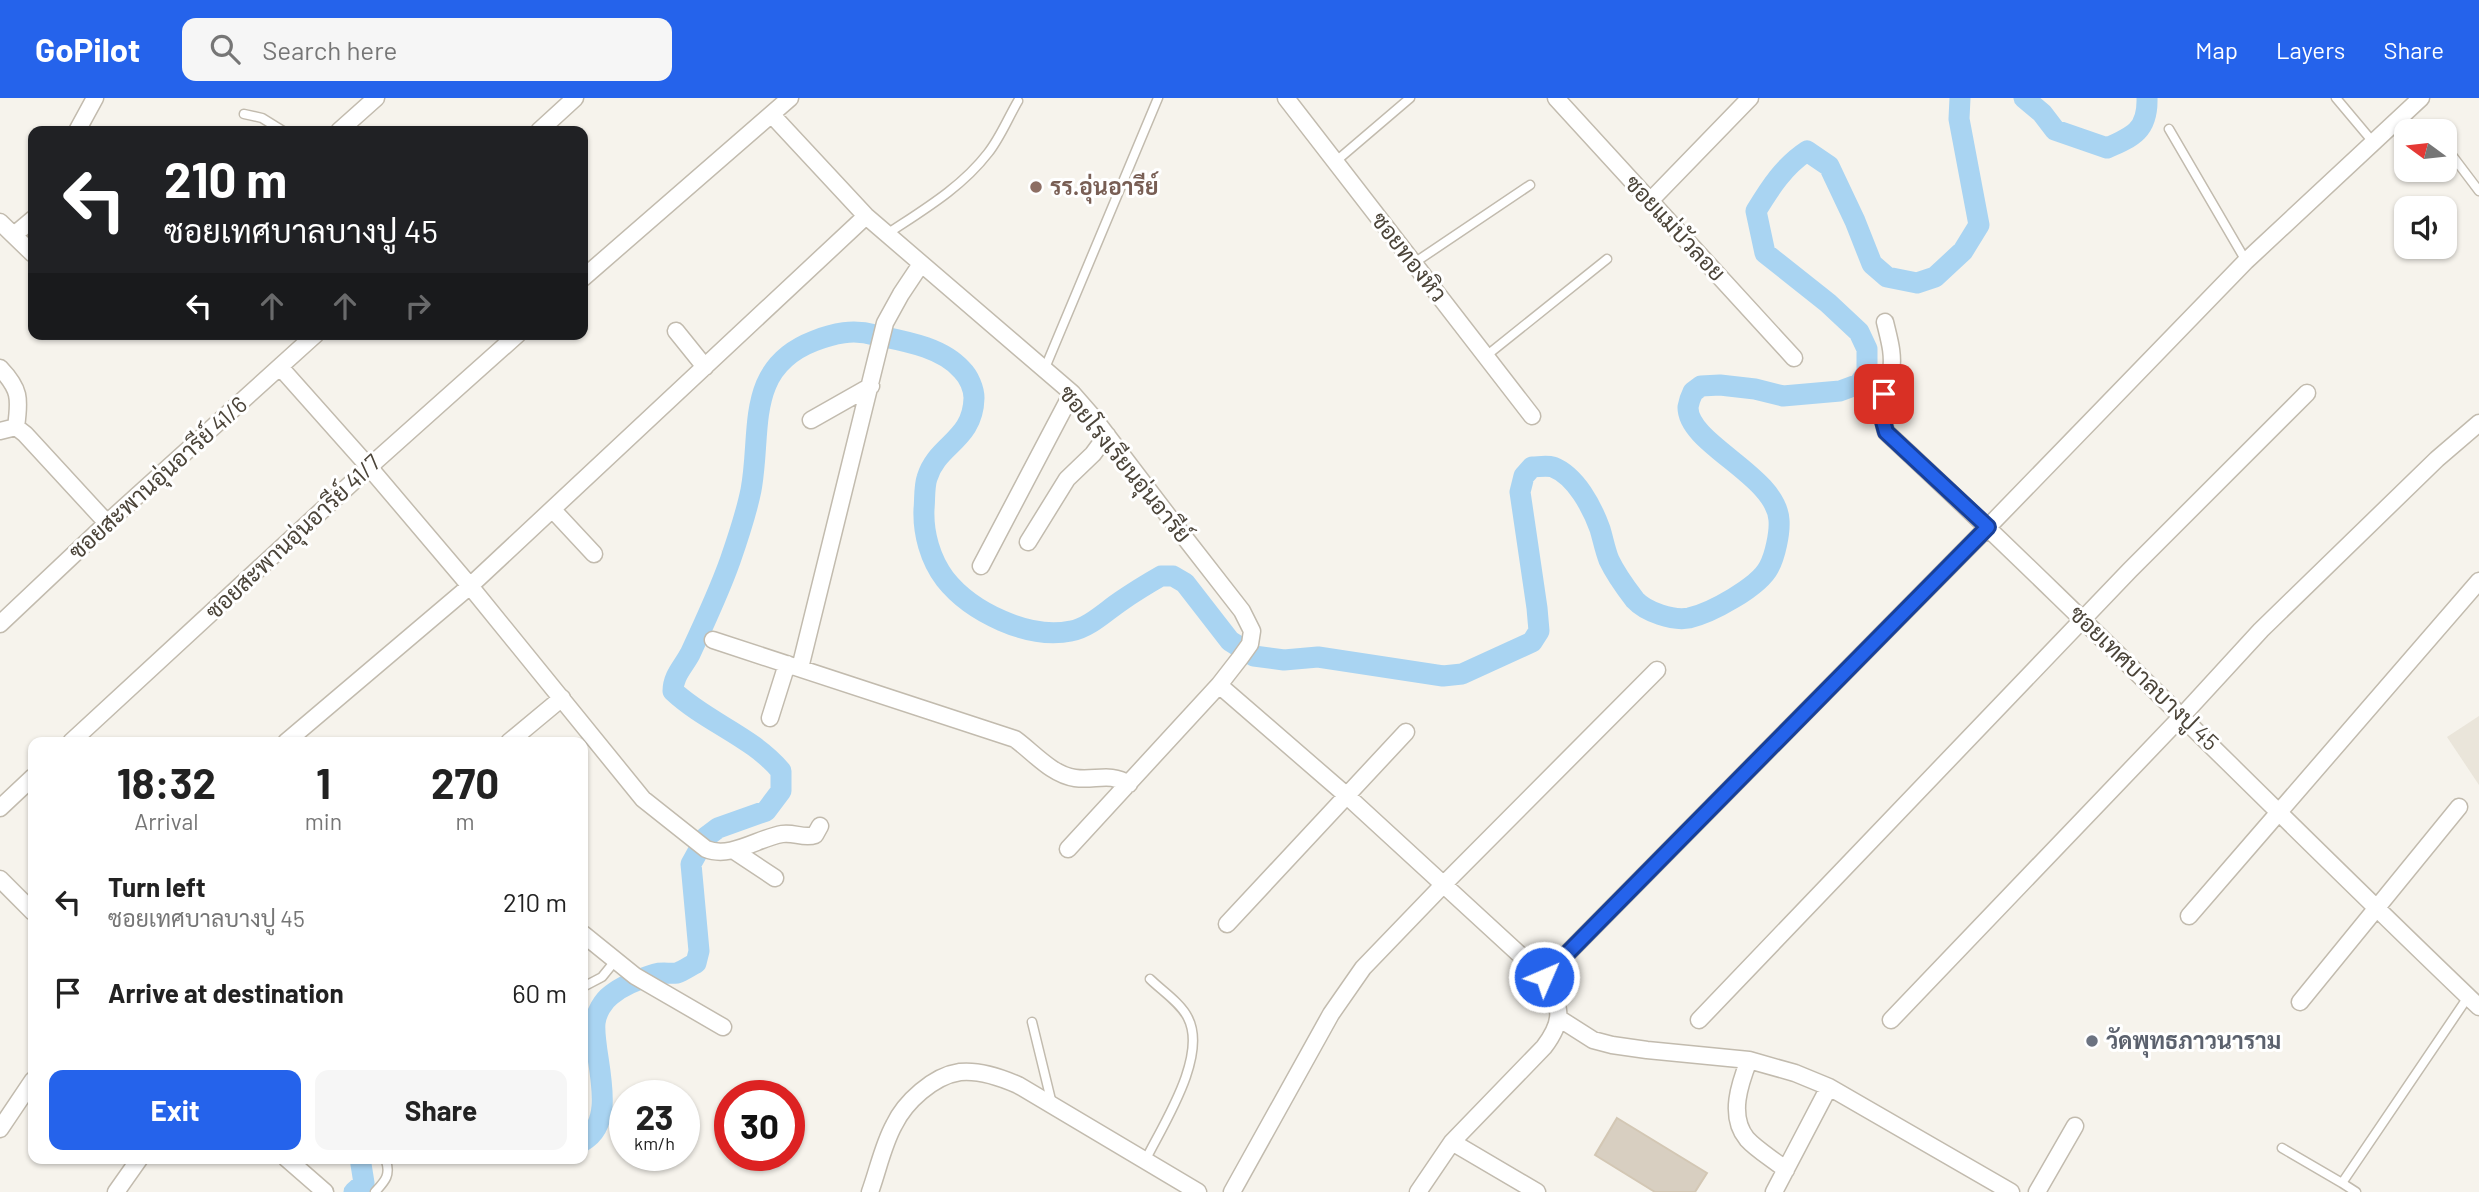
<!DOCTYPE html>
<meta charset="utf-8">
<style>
:root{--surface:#fff;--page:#f6f6f6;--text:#222;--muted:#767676;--accent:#2563eb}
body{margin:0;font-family:Barlow,Sarabun,sans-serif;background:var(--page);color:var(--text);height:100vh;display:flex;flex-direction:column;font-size:26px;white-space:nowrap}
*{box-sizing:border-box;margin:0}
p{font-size:23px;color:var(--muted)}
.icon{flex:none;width:38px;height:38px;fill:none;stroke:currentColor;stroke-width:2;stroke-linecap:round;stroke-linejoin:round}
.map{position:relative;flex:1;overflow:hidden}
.panel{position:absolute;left:28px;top:639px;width:560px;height:427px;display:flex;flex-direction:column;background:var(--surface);border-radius:14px;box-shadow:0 2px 5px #0004}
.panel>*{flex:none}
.guide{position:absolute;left:28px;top:28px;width:560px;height:214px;border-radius:14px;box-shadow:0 2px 5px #0004;background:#202124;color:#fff;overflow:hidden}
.needle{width:46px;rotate:285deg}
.fabs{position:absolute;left:2394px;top:21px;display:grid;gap:14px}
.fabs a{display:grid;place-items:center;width:63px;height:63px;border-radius:14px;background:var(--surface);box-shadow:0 2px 5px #0004;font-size:35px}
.speed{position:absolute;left:609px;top:982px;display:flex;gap:14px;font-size:35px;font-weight:700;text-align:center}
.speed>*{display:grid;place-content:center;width:91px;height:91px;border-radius:50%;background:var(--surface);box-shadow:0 2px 5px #0004;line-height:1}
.speed small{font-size:18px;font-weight:400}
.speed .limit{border:10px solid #d22;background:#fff;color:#111}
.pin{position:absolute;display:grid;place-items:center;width:60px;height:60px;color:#fff;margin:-30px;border-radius:14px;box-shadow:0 4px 10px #0006}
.me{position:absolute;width:77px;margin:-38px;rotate:45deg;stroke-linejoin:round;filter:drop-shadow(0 0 5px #0008)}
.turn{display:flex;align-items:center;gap:24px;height:147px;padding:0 21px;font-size:32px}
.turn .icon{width:91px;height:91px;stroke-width:2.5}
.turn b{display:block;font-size:49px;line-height:60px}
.lanes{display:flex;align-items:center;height:66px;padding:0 21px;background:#0003;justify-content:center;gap:35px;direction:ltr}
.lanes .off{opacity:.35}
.eta{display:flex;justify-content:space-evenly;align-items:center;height:119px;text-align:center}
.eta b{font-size:42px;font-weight:700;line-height:49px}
.cta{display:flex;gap:14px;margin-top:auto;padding:14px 21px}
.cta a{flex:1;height:80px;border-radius:14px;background:var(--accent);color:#fff;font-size:28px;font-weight:700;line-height:80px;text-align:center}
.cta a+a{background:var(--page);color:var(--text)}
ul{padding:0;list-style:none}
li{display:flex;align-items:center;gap:21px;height:91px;padding:0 21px}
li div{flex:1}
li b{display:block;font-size:26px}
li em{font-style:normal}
header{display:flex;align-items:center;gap:42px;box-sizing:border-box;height:98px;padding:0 35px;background:var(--accent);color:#fff}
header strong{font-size:33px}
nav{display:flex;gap:38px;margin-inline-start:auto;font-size:24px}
.search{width:490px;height:63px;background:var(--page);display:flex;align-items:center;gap:18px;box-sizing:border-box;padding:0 24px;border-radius:14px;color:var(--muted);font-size:26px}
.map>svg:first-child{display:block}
</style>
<header>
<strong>GoPilot</strong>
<div class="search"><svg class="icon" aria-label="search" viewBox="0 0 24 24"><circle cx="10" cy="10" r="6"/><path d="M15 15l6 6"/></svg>Search here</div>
<nav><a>Map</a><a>Layers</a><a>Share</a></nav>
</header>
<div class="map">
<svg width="2479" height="1094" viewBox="0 0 2479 1094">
<rect width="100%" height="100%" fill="#f6f3ec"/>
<path fill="#eae5da" d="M 2479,618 L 2479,687 L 2447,639 Z"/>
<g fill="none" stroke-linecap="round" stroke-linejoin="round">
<path stroke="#a9d4f2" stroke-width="21" d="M 2024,0 L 2042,15 L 2055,32 L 2107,50 C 2133,39 2148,32 2147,0
M 583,1043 C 620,1022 592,956 595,925 C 596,915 603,903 611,897 C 622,888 642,880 655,876 C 662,874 670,876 677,875 C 683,873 690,868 696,865 L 699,853 L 691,766 L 706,739 L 718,730 L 766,713 L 781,693 L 781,673 C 753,639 706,624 673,593 C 673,578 683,569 690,556 C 704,526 719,494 730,463 C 738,440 746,417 751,392 C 762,333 744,270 814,243 C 834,235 853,231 875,237 C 904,243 942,249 962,272 C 969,279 974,291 974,300 C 973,343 937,346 927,380 C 924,389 925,402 924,411 C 923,435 930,461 945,481 C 971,514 1029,542 1071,533 C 1089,530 1106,513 1121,503 C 1134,494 1147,486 1161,478 L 1173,478 L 1185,485 L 1230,543 L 1254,558 L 1284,562 L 1318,559 L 1443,578 L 1462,576 L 1532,544 L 1539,533 L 1537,510 L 1520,394 L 1524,378 L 1532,369 C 1538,369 1546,367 1553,369 C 1576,378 1592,409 1600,431 C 1603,441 1605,452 1609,462 C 1616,477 1625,489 1635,502 C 1646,514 1673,523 1689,520 C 1711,515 1759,489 1769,469 C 1775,458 1780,435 1779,422 C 1776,377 1687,346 1688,309 C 1689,304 1691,298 1693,294 L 1701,288 L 1720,287 L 1755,291 L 1783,298 L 1840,293 L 1859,286 L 1867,274 L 1867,251 L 1859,234 L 1828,205 L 1765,155 L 1756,113 C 1770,90 1784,68 1807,53 L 1829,68 L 1855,123 L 1872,166 L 1887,179 L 1917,185 L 1935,179 L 1963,153 L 1979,127 L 1959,21 L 1960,0
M 354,1094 L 364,1085 L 360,1060"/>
</g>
<path fill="#d8cfc1" stroke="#d3c7b4" stroke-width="2" d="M 1617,1020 L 1707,1075 L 1695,1094 L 1655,1094 L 1595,1057 Z"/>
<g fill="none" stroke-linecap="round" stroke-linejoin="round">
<defs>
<path id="service" d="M 2336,0 L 2373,44
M 244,16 L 262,20 L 283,33
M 2169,31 L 2246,163
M 2389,32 L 2423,31 L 2428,33
M 2445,48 L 2479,93
M 1335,64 L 1410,0
M 887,136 C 923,112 961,90 988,55 C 1000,40 1008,20 1018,3
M 1414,165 L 1530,87
M 1486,258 L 1607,161
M 1045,270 L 1158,0
M 583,889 L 602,879 L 615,863
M 1032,924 L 1052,1006
M 2282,1050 L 2342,1085
M 1145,1063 C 1162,1028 1208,959 1188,920 C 1181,905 1161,892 1150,881
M 375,1094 C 384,1084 391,1078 386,1063
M 2356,1094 L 2342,1085 L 2468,899"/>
<path id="minor" d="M 1286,0 L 1532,318
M 1556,0 L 1794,260
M 772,17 L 866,118 L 1072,295 L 1093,319 L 1182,436 L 1242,513 L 1252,533 L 1250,546 L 1240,560 L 1219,587 L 1068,751
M 77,33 L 95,0
M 339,33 L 376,0
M 539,33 L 575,0
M 1650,103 L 1750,0
M 0,124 L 33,156
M 14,137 L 33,121
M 583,180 L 790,0
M 1885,224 C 1889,241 1894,256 1891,274 C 1886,300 1878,306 1886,334 C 2088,522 2280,719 2479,909
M 676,233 L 705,269
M 280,269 L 369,369 L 470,488 L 643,701 L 706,751 C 731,761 758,740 782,736 C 794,734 804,741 815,737 L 820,728
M 0,270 C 20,291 20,300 16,329
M 811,322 L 871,288
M 0,333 L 16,329 L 25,336 L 107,425
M 553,412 L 594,456
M 1028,444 L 1067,381 L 1093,356 L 1107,337
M 981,468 L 1072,295
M 0,526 L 107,425 L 316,236
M 713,542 L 1015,641 C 1033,654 1052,677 1075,680 C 1095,683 1110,674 1129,686
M 800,570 L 885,225 L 901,196 L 921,166
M 1219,587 L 1346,697 L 1544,879 C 1560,909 1566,920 1544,949 L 1452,1044 L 1418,1094
M 770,620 L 787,566
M 71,644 L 369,369 L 518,236
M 286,644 L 470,488 L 866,118
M 509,644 L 562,600
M 0,710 L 33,679
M 733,752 L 775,780
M 0,781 L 33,814
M 2189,818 L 2479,483
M 1227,826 L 1406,634
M 583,836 L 635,878 L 723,929
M 1544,879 L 1988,429 L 2246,163 L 2421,0
M 2300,904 L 2459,709
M 1560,921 L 1593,942 L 1612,947 L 1647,952 L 1749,962 L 1795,975 L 1829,989 L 2011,1094
M 1699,922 L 2130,472 L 2307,295
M 1891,922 L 2182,618 L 2261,532 L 2437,361 L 2479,325
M 1749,962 C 1740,985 1728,1018 1747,1041 C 1757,1052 1774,1062 1786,1072
M 0,1031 L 33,982
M 1452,1044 L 1537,1094
M 286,1060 L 325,1094
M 116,1094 L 140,1060
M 870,1094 C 878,1072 883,1047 894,1027 C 905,1004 933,978 960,974 C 980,972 1000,979 1018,987 L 1198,1094
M 1232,1094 L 1331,916 L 1363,870 L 1443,787 L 1657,572
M 1774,1094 L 1829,989
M 2037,1094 L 2075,1028"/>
</defs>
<use href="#service" stroke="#c2bbae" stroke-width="11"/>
<use href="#minor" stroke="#c2bbae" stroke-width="19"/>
<use href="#service" stroke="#fff" stroke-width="8"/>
<use href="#minor" stroke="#fff" stroke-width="16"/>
</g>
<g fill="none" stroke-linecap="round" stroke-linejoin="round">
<defs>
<path id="route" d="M 1544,879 L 1988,429 L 1886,334 L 1881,316 L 1884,296"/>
</defs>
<use href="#route" stroke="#184099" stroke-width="18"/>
<use href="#route" stroke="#2563eb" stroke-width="12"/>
</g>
<circle fill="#8d6e63" stroke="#fff" stroke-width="2.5" cx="1036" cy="89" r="7"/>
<circle fill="#6b7280" stroke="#fff" stroke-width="2.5" cx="2092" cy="943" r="7"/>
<g text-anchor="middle" stroke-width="6" stroke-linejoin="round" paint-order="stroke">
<g font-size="23" font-weight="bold" fill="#785e54" stroke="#fff" text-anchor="start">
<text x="1050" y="97">รร.อุ่นอารีย์</text>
</g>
<g font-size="23" fill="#4b4439" stroke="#fff">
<text transform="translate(1675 130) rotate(47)" y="8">ซอยแม่บัวลอย</text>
<text transform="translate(1409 159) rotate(52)" y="8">ซอยทองหิว</text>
<text transform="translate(1125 366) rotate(51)" y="8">ซอยโรงเรียนอุ่นอารีย์</text>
<text transform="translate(158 380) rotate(-42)" y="8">ซอยสะพานอุ่นอารีย์ 41/6</text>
<text transform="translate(293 439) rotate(-43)" y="8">ซอยสะพานอุ่นอารีย์ 41/7</text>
<text transform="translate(2144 580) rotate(44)" y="8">ซอยเทศบาลบางปู 45</text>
</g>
<g font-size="23" font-weight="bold" fill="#5b616d" stroke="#fff" text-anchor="start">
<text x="2106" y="951">วัดพุทธภาวนาราม</text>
</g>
</g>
</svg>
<div class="fabs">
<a><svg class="needle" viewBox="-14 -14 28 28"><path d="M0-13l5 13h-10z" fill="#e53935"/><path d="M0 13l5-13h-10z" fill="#767676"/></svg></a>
<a><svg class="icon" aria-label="sound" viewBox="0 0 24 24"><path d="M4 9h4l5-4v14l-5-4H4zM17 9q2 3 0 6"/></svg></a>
</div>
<div class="speed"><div>23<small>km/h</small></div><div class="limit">30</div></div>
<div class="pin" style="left:1884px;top:296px;background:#d93025"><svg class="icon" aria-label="arrive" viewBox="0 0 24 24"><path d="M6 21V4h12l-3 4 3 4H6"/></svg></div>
<svg class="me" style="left:1544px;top:879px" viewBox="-20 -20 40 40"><circle r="17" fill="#2563eb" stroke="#fff" stroke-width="3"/><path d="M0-11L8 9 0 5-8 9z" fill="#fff"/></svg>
<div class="guide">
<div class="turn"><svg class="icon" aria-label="left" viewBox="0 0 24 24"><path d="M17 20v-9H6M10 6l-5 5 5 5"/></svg><div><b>210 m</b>ซอยเทศบาลบางปู 45</div></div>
<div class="lanes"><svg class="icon" aria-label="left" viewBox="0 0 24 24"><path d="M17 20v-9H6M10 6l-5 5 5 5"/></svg><svg class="icon off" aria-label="ahead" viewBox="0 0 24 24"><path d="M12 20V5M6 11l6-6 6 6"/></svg><svg class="icon off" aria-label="ahead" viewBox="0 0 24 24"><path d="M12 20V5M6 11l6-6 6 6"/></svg><svg class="icon off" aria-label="right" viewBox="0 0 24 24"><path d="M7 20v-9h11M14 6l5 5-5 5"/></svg></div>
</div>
<section class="panel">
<div class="eta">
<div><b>18:32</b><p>Arrival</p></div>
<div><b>1</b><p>min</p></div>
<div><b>270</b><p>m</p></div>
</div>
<ul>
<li><svg class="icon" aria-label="left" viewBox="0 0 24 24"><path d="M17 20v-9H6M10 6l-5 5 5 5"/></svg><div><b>Turn left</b><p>ซอยเทศบาลบางปู 45</p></div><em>210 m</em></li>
<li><svg class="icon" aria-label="arrive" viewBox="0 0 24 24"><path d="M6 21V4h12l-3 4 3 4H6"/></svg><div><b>Arrive at destination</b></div><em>60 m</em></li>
</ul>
<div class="cta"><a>Exit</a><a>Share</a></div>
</section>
</div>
